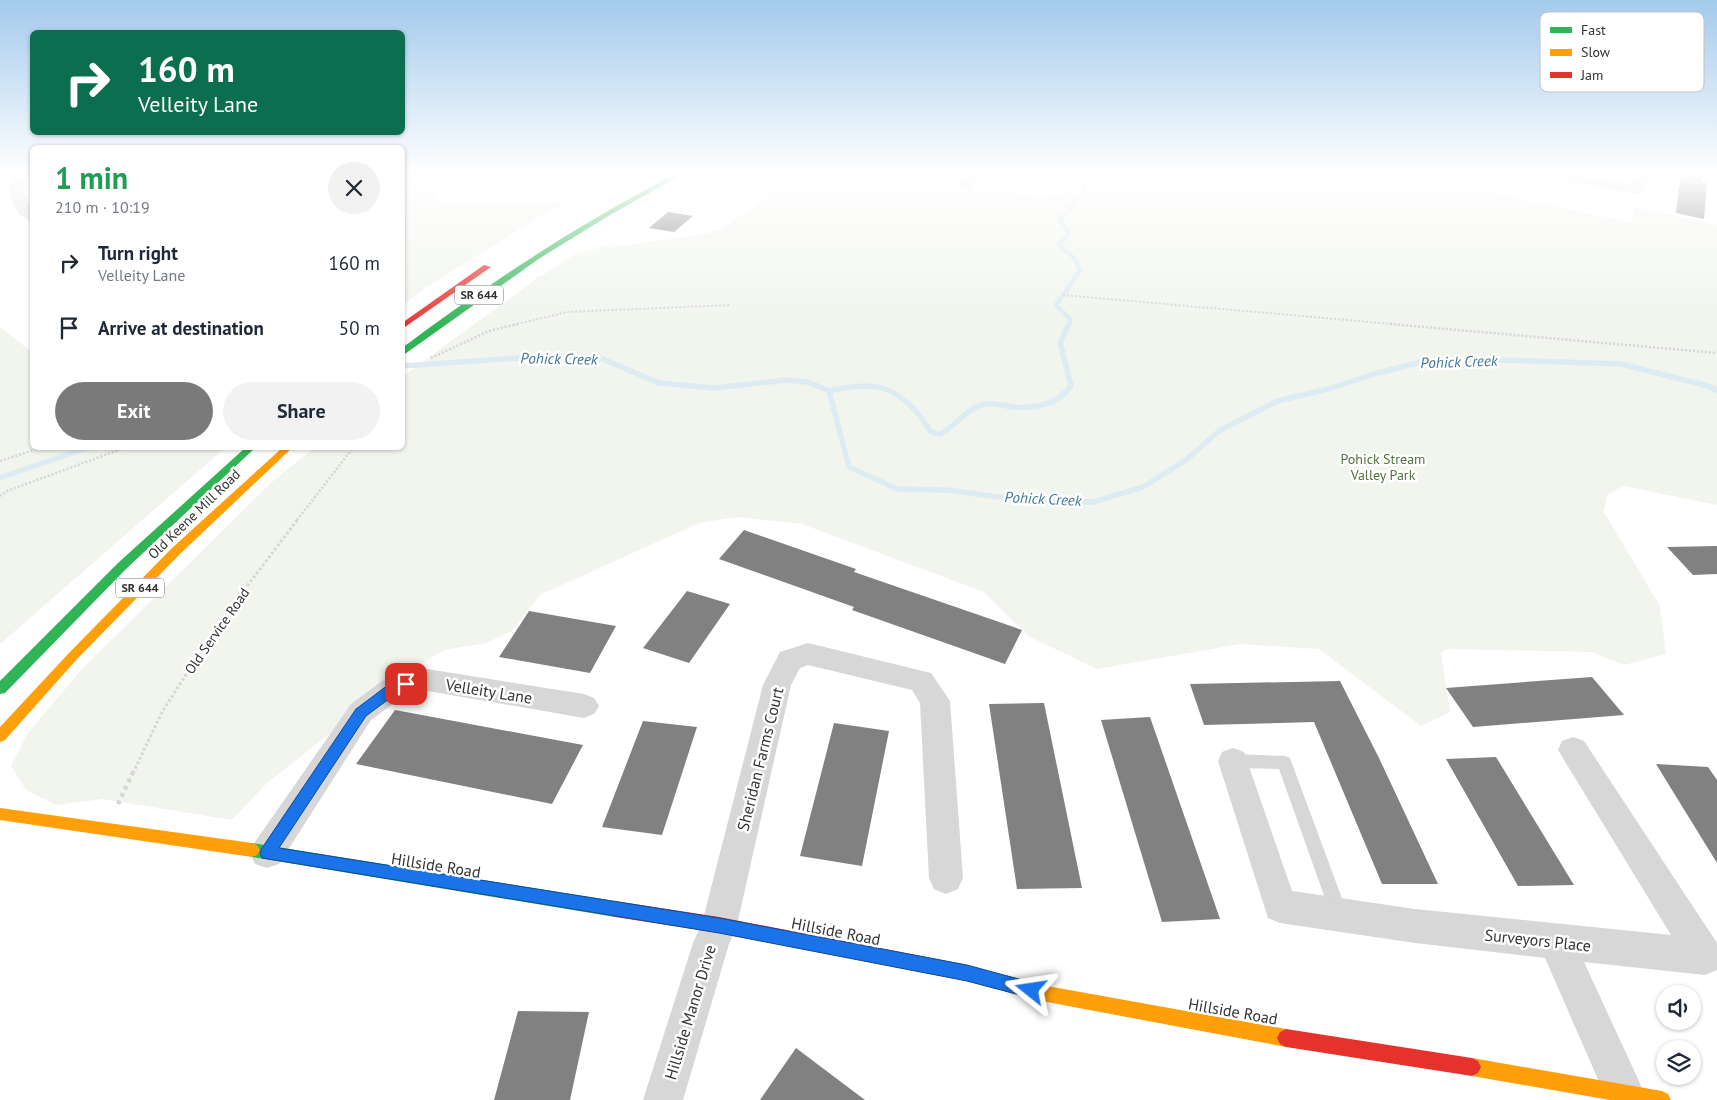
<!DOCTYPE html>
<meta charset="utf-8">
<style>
:root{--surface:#fff;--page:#f2f2f3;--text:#1f2937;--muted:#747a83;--accent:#7a7a7a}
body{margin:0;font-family:"PT Sans",sans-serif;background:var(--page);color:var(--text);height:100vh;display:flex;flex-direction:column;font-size:19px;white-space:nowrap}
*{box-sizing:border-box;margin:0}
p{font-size:16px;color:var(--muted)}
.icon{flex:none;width:28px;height:28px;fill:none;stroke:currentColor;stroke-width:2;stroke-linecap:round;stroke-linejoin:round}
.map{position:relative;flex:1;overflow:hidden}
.drawer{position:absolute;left:30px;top:145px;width:375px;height:305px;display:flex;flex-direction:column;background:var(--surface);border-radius:8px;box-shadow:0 1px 4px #0004}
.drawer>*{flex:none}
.top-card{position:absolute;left:30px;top:30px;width:375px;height:105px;border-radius:8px;box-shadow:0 1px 4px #0004;background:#0b6e4f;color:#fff;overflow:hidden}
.controls{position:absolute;left:1656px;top:985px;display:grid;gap:10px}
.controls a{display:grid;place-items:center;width:45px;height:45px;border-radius:50%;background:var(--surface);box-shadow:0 1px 4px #0004;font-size:25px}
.pin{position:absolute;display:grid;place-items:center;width:42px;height:42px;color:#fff;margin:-21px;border-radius:10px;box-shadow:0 2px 8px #0006}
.me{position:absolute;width:55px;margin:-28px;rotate:285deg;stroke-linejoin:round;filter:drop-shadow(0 0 4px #0008)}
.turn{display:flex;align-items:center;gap:18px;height:105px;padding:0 25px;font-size:22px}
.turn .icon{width:65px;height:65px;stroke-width:2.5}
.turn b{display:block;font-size:35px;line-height:42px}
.round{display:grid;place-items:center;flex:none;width:52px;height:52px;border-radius:26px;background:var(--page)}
.headline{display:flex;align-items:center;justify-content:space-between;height:85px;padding:0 25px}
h1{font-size:30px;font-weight:700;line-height:38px;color:#1e9e55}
.action{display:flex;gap:10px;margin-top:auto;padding:10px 25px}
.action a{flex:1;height:58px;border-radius:30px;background:var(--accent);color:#fff;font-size:20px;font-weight:700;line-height:58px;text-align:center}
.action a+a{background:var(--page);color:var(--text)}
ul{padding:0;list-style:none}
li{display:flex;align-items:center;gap:15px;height:65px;padding:0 25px}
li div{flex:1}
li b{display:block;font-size:19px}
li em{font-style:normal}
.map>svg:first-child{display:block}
</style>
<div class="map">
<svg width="1717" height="1100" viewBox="0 0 1717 1100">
<rect width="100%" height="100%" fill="#fff"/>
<path fill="#f1f5ed" d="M 403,174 L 471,174 L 432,188 L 439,204 L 562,203 L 430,285 L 403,305 Z
M 780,174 L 951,174 L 950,183 L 956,186 L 1039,197 L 1112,187 L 1118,176 L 1117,174 L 1156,174 L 1155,177 L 1207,178 L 1234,174 L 1167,175 L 1166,174 L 1422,174 L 1447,182 L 1631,223 L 1634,207 L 1717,225 L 1717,505 L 1624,486 L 1607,495 L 1604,512 L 1660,606 L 1666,654 L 1624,665 L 1591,652 L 1447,649 L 1441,653 L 1450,712 L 1421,726 L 1319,649 L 1240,644 L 1097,669 L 1028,636 L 984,592 L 802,524 L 737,517 L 699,523 L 540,595 L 512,631 L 486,643 L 444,650 L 412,669 L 267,783 L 232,820 L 103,799 L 56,805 L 26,790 L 11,766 L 28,733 L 81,670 L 273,481 L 314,448 L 402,448 L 403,376 L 535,280 L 537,276 L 541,276 L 575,254 L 621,242 L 605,248 L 706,234 L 723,228 L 766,198 L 774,191 Z
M 0,327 L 32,352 L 32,448 L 225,448 L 0,644 Z"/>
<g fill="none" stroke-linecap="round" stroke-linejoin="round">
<path stroke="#ddebf3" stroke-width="4.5" d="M 1068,325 L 1071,320 L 1056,305 L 1080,271 L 1076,260 L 1059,245 L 1069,233 L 1060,220 L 1082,194 L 1088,174"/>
<path stroke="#ddebf3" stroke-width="5.5" d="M 402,366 L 519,358 L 598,357 L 659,383 L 715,388 L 786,380 L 808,382 L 829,391 L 849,467 L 897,489 L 947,490 L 1012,499 L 1093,502 L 1143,487 L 1186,460 L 1219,431 L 1277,401 L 1328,389 L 1374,374 L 1422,362 L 1500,360 L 1621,364 L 1708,386 L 1717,391
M 829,391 C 870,383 891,381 920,416 C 924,421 927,427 931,432 L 940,434 C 955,427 965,410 981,405 C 991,402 1002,405 1012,407 C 1034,409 1057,405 1071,386 L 1060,342 L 1069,324
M 0,478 L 86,448"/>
</g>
<path fill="#818181" d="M 1681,174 L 1704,174 L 1701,182 L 1707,183 L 1704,219 L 1676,213 Z
M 668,212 L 693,216 L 674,232 L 649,228 Z
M 744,530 L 856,569 L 854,572 L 1022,630 L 1005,664 L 852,610 L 854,607 L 719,559 Z
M 1717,546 L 1717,574 L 1693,575 L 1667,547 Z
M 687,591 L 730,604 L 689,663 L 643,648 Z
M 529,611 L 616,626 L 590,673 L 499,657 Z
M 1592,677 L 1624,715 L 1473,727 L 1446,688 Z
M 1340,681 L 1379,758 L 1438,884 L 1382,884 L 1314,722 L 1204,725 L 1190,684 Z
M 1044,703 L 1082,888 L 1017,889 L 989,704 Z
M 395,710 L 583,745 L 552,804 L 356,764 Z
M 1150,717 L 1220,919 L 1162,922 L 1101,720 Z
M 643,721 L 697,727 L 662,835 L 602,827 Z
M 834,723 L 889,731 L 862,866 L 800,856 Z
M 1496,757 L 1574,885 L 1518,886 L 1446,759 Z
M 1656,764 L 1708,767 L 1717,780 L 1717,863 Z
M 518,1011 L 589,1012 L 570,1100 L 494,1100 Z
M 796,1048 L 865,1100 L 760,1100 Z"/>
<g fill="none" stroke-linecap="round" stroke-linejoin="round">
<path stroke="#d6d6d6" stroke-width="2" stroke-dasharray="2 2" stroke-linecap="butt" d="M 1063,295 L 1404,325
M 513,325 L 567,312 L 731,305"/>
<path stroke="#d6d6d6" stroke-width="2.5" stroke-dasharray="2 2" stroke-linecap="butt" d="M 1390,324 L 1717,353
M 431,358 L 489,331 L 518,324
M 0,461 L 40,448
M 0,496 L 7,491 L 124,448
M 297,520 L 353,448"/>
<path stroke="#d6d6d6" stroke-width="3" stroke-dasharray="2.5 2.5" stroke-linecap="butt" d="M 133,773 L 162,712 L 222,619 L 298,519"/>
<path stroke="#d6d6d6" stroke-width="4.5" stroke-dasharray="4 4" stroke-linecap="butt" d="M 118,804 L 133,772"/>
<path fill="#d7d7d7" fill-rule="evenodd" d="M 1233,754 L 1285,756 L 1290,758 L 1347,912 L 1344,918 L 1338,920 L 1332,918 L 1279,769 L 1233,768 L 1228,766 L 1225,761 L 1228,756 Z"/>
<path fill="#d7d7d7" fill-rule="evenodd" d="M 14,174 L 28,174 L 25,180 L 24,192 L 28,203 L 32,208 L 32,221 C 13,217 5,190 14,174 Z
M 964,174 L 978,174 L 970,188 L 960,188 L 958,185 Z
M 1542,174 L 1572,174 L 1632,184 L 1635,174 L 1649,174 L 1643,193 L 1638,194 L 1549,178 L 1544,177 Z
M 808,643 L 931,673 L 950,701 L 963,878 L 958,889 L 946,894 L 934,889 L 929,878 L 920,703 L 912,690 L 808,665 L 800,668 L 791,685 L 737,925 L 729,944 L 683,1100 L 643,1100 L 693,943 L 702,923 L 763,685 L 780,652 Z
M 421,668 L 584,694 L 594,698 L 599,706 L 594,714 L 584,718 L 422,690 L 402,697 L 371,720 L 279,864 L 267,868 L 255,864 L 250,853 L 255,842 L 351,704 L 382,681 Z
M 1573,737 L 1584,741 L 1717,943 L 1717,970 L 1705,975 L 1584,962 L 1638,1079 L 1644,1093 L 1641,1100 L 1607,1100 L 1545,958 L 1415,943 L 1280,923 L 1268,918 L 1218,761 L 1222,752 L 1233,748 L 1244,752 L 1292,891 L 1415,909 L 1671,935 L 1558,750 L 1562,741 Z"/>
<path fill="#30b455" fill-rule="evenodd" d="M 675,174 L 683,174 L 610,215 L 540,258 L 402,356 L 402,348 C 489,283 579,224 675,174 Z
M 245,448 L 255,448 L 126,569 L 5,693 L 0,694 L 0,681 L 118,563 Z
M 252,843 L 615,901 L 621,904 L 623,909 L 621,914 L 615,917 L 252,857 L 247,855 L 244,850 L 247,845 Z"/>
<path fill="#ff9f0a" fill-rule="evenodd" d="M 282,448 L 292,448 L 180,554 L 77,659 L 5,740 L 0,742 L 0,727 L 69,653 L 172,548 Z
M 0,808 L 252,843 L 257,845 L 260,850 L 257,855 L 252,857 L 0,820 Z
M 996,973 L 1047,986 L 1286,1029 L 1292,1032 L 1295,1038 L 1292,1044 L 1286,1047 L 1047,1002 L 990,987 L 988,981 L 990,975 Z
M 1472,1058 L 1662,1091 L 1668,1094 L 1671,1100 L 1610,1100 L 1472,1076 L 1466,1073 L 1463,1067 L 1466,1061 Z"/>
<path fill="#e5322d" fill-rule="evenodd" d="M 484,265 L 491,267 L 402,329 L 402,323 Z
M 615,901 L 719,917 L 967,965 L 1002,975 L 1004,981 L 1002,987 L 996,989 L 967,981 L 719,933 L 615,917 L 609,914 L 607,909 L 609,904 Z
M 1286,1029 L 1472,1058 L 1478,1061 L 1481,1067 L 1478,1073 L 1472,1076 L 1286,1047 L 1280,1044 L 1277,1038 L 1280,1032 Z"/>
</g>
<linearGradient id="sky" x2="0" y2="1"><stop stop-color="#a3caec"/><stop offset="0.53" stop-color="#fff"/><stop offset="1" stop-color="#fff" stop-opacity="0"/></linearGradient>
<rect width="1717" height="328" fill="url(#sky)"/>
<path fill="#1a73e8" stroke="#114b97" d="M 406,679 L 411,680 L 413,684 L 411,688 L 397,693 L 366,716 L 279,848 L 719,918 L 967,965 L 1037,984 L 1039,990 L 1037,996 L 1031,998 L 967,981 L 719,933 L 262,858 L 260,853 L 262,848 L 356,709 L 388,685 Z"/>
<g text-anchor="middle" stroke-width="5" stroke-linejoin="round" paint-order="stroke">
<g fill="#fff" stroke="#707070" stroke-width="1">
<rect x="455" y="285.5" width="48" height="19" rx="4"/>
<rect x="116" y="578.5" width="48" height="19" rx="4"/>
</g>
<g font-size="12" font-weight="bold" fill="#333">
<text x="479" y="299">SR 644</text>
<text x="140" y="592">SR 644</text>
</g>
<g font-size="14" fill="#56703f" stroke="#fff">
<text x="1383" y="464">Pohick Stream<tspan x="1383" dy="16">Valley Park</tspan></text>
</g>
<g font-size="14" fill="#333" stroke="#fff">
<text transform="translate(194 514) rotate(-44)" y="5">Old Keene Mill Road</text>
<text transform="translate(217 631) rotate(-55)" y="5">Old Service Road</text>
</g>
<g font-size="15" font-style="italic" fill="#3f7597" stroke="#fff">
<text transform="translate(559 359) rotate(1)" y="5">Pohick Creek</text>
<text transform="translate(1459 362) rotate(-2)" y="5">Pohick Creek</text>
<text transform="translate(1043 499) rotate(3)" y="5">Pohick Creek</text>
</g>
<g font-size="16" fill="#333" stroke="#fff">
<text transform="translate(489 691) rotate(9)" y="6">Velleity Lane</text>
<text transform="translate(760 759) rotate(-76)" y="6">Sheridan Farms Court</text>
<text transform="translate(436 865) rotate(9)" y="6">Hillside Road</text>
<text transform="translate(836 931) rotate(11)" y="6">Hillside Road</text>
<text transform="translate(1538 940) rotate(6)" y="6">Surveyors Place</text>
<text transform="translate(1233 1011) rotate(10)" y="6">Hillside Road</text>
<text transform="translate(690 1012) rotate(-73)" y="6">Hillside Manor Drive</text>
</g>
</g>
<rect x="1540" y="12" width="164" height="80" rx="8" fill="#fff" stroke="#c2c2c2" stroke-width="1"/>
<rect x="1550" y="27" width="22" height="6" fill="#30b455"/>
<rect x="1550" y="49" width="22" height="7" fill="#ff9f0a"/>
<rect x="1550" y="72" width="22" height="6" fill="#e5322d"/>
<g font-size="14" fill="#333">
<text x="1581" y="35">Fast</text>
<text x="1581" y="57">Slow</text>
<text x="1581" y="80">Jam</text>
</g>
</svg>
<div class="controls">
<a><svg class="icon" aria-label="sound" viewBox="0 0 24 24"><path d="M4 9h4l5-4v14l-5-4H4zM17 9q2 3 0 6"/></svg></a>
<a><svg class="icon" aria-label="layers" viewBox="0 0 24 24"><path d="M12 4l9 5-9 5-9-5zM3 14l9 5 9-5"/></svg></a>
</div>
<div class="pin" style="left:406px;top:684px;background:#d93025"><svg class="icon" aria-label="arrive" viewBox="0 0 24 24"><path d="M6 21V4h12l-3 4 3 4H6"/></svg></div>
<svg class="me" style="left:1031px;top:990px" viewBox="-20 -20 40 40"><path d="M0-17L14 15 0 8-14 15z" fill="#1a73e8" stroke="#fff" stroke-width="4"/></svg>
<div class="top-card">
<div class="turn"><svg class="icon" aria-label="right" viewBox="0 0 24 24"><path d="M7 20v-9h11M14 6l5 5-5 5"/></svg><div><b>160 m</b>Velleity Lane</div></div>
</div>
<section class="drawer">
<div class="headline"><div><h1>1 min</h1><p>210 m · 10:19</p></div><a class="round"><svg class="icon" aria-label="close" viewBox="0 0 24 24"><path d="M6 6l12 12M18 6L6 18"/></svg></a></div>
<ul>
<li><svg class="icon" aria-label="right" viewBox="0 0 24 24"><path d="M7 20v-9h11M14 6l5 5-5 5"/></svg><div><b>Turn right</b><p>Velleity Lane</p></div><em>160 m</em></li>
<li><svg class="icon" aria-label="arrive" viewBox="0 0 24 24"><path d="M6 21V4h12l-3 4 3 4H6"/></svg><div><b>Arrive at destination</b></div><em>50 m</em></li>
</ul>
<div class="action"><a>Exit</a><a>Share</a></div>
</section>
</div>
